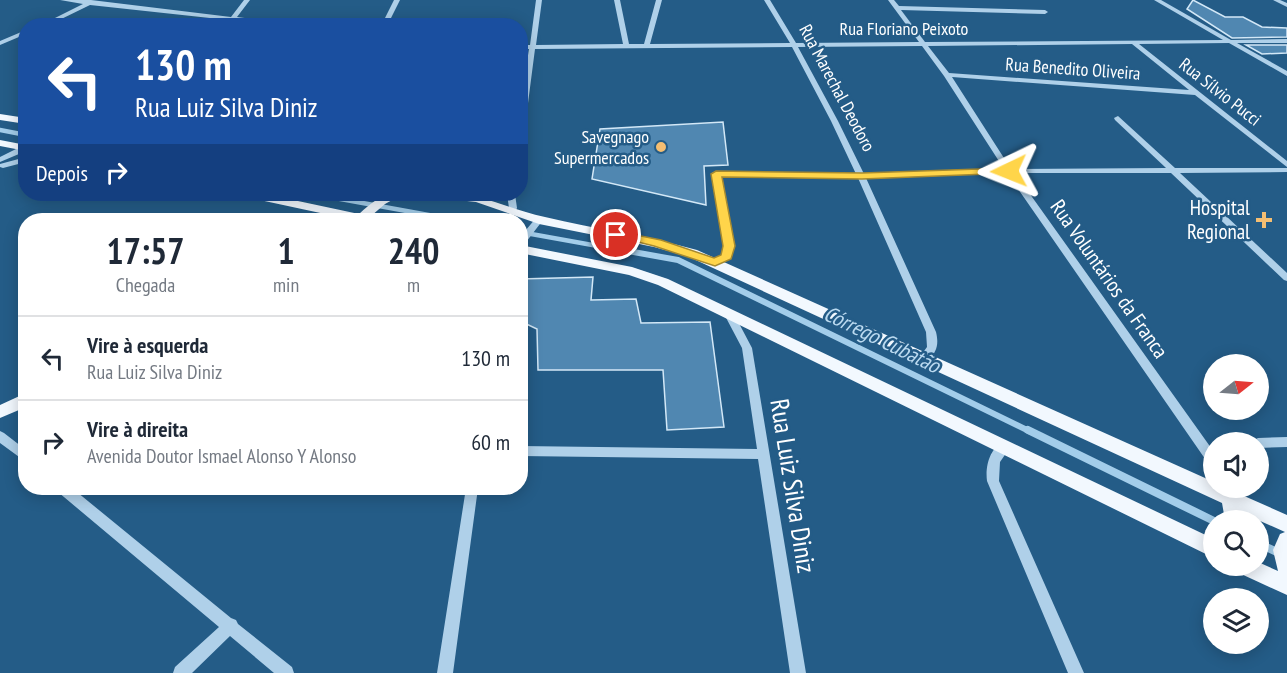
<!DOCTYPE html>
<html lang="pt">
<meta charset="utf-8">
<style>
:root{--surface:#fff;--page:#f6f6f7;--text:#1f2937;--muted:#747a83;--line:#e0e1e3}
body{margin:0;font-family:"PT Sans Narrow",sans-serif;background:var(--page);color:var(--text);height:100vh;display:flex;flex-direction:column;font-size:22px;white-space:nowrap}
*{box-sizing:border-box;margin:0}
p{font-size:20px;color:var(--muted)}
.icon{flex:none;width:33px;height:33px;fill:none;stroke:currentColor;stroke-width:2;stroke-linecap:round;stroke-linejoin:round}
.map{position:relative;flex:1;overflow:hidden}
.panel{position:absolute;left:18px;top:213px;width:510px;height:282px;display:flex;flex-direction:column;background:var(--surface);border-radius:24px;box-shadow:0 3px 15px #0003}
.panel>*{flex:none}
.hud{position:absolute;left:18px;top:18px;width:510px;height:183px;border-radius:24px;box-shadow:0 3px 15px #0003;background:#1a4fa0;color:#fff;overflow:hidden}
.needle{width:39px;rotate:73deg}
.buttons{position:absolute;left:1203px;top:354px;display:grid;gap:12px}
.buttons a{display:grid;place-items:center;width:66px;height:66px;border-radius:50%;background:var(--surface);box-shadow:0 3px 15px #0003;font-size:30px}
.pin{position:absolute;display:grid;place-items:center;width:51px;height:51px;color:#fff;margin:-26px;border:3px solid #fff;border-radius:50%;box-shadow:0 2px 6px #0007}
.me{position:absolute;width:66px;margin:-33px;rotate:268deg;stroke-linejoin:round;filter:drop-shadow(0 0 4px #0008)}
.turn{display:flex;align-items:center;gap:21px;height:126px;padding:0 18px;font-size:27px}
.turn .icon{width:78px;height:78px;stroke-width:2.5}
.turn b{display:block;font-size:42px;line-height:51px}
.then{display:flex;align-items:center;height:57px;padding:0 18px;background:#0003;gap:12px;font-size:22px}
.eta{display:flex;justify-content:space-evenly;align-items:center;height:102px;text-align:center}
.eta b{font-size:36px;font-weight:700;line-height:42px}
ul{padding:0;list-style:none}
li{display:flex;align-items:center;gap:18px;height:84px;padding:0 18px;border-top:2px solid var(--line)}
li div{flex:1}
li b{display:block;font-size:22px}
li em{font-style:normal}
.map>svg:first-child{display:block}
</style>
<div class="map">
<svg width="1287" height="673" viewBox="0 0 1287 673">
<rect width="100%" height="100%" fill="#245c87"/>
<g fill="none" stroke-linecap="round" stroke-linejoin="round">
<path stroke="#a3cdea" stroke-width="4.5" d="M 0,130 L 26,135
M 313,194 L 456,220
M 520,232 L 609,248"/>
<path stroke="#a3cdea" stroke-width="6" d="M 600,246 L 678,260 L 1031,432"/>
<path stroke="#a3cdea" stroke-width="8" d="M 1028,430 L 1214,521
M 1258,543 L 1287,557"/>
</g>
<path fill="#5087b1" stroke="#d3e8f7" stroke-width="1.5" d="M 1193,0 L 1225,17 L 1243,17 L 1262,27 L 1287,28 L 1287,37 L 1232,38 L 1187,9 Z
M 1246,45 L 1287,45 L 1287,53 L 1262,54 Z
M 723,122 L 728,165 L 704,166 L 706,205 L 592,179 L 600,129 Z
M 593,277 L 591,300 L 636,299 L 641,323 L 710,322 L 724,427 L 667,430 L 663,370 L 538,370 L 537,329 L 520,321 L 520,279 Z"/>
<g fill="none" stroke-linecap="round" stroke-linejoin="round">
<path fill="#afd0e9" fill-rule="evenodd" d="M 60,0 L 91,0 L 231,17 L 244,0 L 250,0 L 237,17 L 305,26 L 283,26 L 90,5 L 47,26 L 39,26 L 83,4 Z
M 394,0 L 400,0 L 387,26 L 381,26 Z
M 536,0 L 542,0 L 536,45 L 623,44 L 614,0 L 620,0 L 629,44 L 644,44 L 656,0 L 662,0 L 650,44 L 790,43 L 764,0 L 770,0 L 796,43 L 919,42 L 888,0 L 894,0 L 899,6 L 1045,10 L 1048,12 L 1045,14 L 901,10 L 925,42 L 1223,40 L 1154,0 L 1161,0 L 1231,40 L 1287,39 L 1287,43 L 1237,43 L 1287,71 L 1287,76 L 1229,43 L 1139,44 L 1287,161 L 1287,167 L 1195,95 L 952,77 L 1011,169 L 1166,168 L 1115,120 L 1114,118 L 1118,116 L 1175,168 L 1287,168 L 1287,172 L 1180,173 L 1287,273 L 1287,281 L 1284,280 L 1171,173 L 1015,173 L 1214,452 L 1214,467 L 1210,466 L 1007,173 L 866,178 L 936,332 C 939,344 937,352 928,361 L 920,361 L 919,358 L 927,347 L 926,332 L 858,178 L 720,176 L 734,246 L 729,259 L 715,265 L 710,262 L 722,255 L 724,246 L 712,174 L 713,172 L 856,174 L 831,121 L 792,47 L 535,49 L 524,134 L 520,136 L 520,106 L 529,49 L 520,49 L 520,45 L 530,45 ZM 1132,44 L 1189,90 L 949,73 L 928,46 ZM 922,46 L 944,76 L 1004,169 L 864,174 L 838,121 L 798,47 Z
M 1273,0 L 1280,0 L 1287,3 L 1287,7 Z
M 26,30 L 26,34 L 0,45 L 0,41 Z
M 22,146 L 26,146 L 26,151 L 0,162 L 0,157 Z
M 26,157 L 26,162 L 3,168 L 0,167 L 0,164 Z
M 507,194 L 515,194 L 517,208 L 516,210 L 513,211 L 509,208 Z
M 539,217 L 543,220 L 523,246 L 520,247 L 520,237 L 536,218 Z
M 728,309 L 733,312 L 752,348 L 806,673 L 790,673 L 758,459 L 520,456 L 520,446 L 757,449 L 742,348 L 723,312 Z
M 0,431 L 4,433 L 26,450 L 26,462 L 0,443 Z
M 1287,437 L 1287,447 L 1258,448 L 1258,442 L 1252,442 L 1254,440 L 1258,438 Z
M 1005,441 L 1009,443 L 1011,446 L 1000,462 L 999,481 L 1084,673 L 1068,673 L 987,481 C 985,466 990,447 1005,441 Z
M 57,488 L 72,488 L 231,618 L 236,620 L 238,624 L 292,667 L 294,673 L 274,673 L 230,636 L 192,673 L 173,673 L 175,667 L 219,627 L 58,492 Z
M 466,488 L 478,488 L 453,673 L 437,673 Z"/>
<path fill="#f2f8fe" fill-rule="evenodd" d="M 0,114 L 26,118 L 26,124 L 0,120 Z
M 0,140 L 26,145 L 26,151 L 0,146 Z
M 245,194 L 265,194 L 359,214 C 373,201 384,192 403,194 L 385,204 L 371,216 L 378,220 L 353,220 L 251,198 Z
M 434,194 C 477,189 505,209 545,217 C 595,229 646,236 697,250 L 1214,482 L 1214,488 L 1226,488 L 1287,515 L 1287,595 L 1239,573 L 1236,566 L 1258,566 L 1258,562 L 1278,571 L 1273,550 L 1280,534 L 1285,532 L 1242,513 L 1243,520 L 1225,520 L 1222,503 L 687,256 L 654,247 L 539,224 L 476,202 L 440,198 Z
M 520,245 L 632,267 L 668,279 L 1214,539 L 1214,558 L 658,285 L 629,275 L 520,253 Z
M 26,393 L 26,407 L 0,418 L 0,405 Z"/>
</g>
<path fill="#ffd54a" stroke="#a68a30" stroke-width="1.5" d="M 1009,168 L 1014,171 L 1013,173 L 862,179 L 722,177 L 735,246 L 731,259 L 715,266 L 654,246 L 610,235 L 616,231 L 661,240 L 714,258 L 721,255 L 723,246 L 711,174 L 716,171 L 862,173 Z"/>
<g fill="#f4be72" stroke="#245c87" stroke-width="2">
<circle cx="661" cy="147" r="6"/>
<path d="M1261 211h6v6h6v6h-6v6h-6v-6h-6v-6h6z"/>
</g>
<g text-anchor="middle" stroke-width="5" stroke-linejoin="round" paint-order="stroke">
<g font-size="18" fill="#fff" stroke="#245c87">
<text x="904" y="35">Rua Floriano Peixoto</text>
<text transform="translate(1073 69) rotate(4)" y="6">Rua Benedito Oliveira</text>
<text transform="translate(837 88) rotate(62)" y="6">Rua Marechal Deodoro</text>
<text transform="translate(1220 92) rotate(38)" y="6">Rua Sílvio Pucci</text>
</g>
<g font-size="18" fill="#fff" stroke="#245c87" text-anchor="end">
<text x="649" y="143">Savegnago<tspan x="649" dy="21">Supermercados</tspan></text>
</g>
<g font-size="21" fill="#fff" stroke="#245c87" text-anchor="end">
<text x="1250" y="215">Hospital<tspan x="1250" dy="24">Regional</tspan></text>
</g>
<g font-size="21" fill="#fff" stroke="#245c87">
<text transform="translate(1109 279) rotate(55)" y="7">Rua Voluntários da Franca</text>
</g>
<g font-size="22" font-style="italic" fill="#bbdaf0" stroke="#245c87">
<text transform="translate(882 339) rotate(26)" y="8">Córrego Cubatão</text>
</g>
<g font-size="26" fill="#fff" stroke="#245c87">
<text transform="translate(793 486) rotate(81)" y="9">Rua Luiz Silva Diniz</text>
</g>
</g>
</svg>
<div class="buttons">
<a><svg class="needle" viewBox="-14 -14 28 28"><path d="M0-13l5 13h-10z" fill="#e53935"/><path d="M0 13l5-13h-10z" fill="#747a83"/></svg></a>
<a><svg class="icon" aria-label="sound" viewBox="0 0 24 24"><path d="M4 9h4l5-4v14l-5-4H4zM17 9q2 3 0 6"/></svg></a>
<a><svg class="icon" aria-label="search" viewBox="0 0 24 24"><circle cx="10" cy="10" r="6"/><path d="M15 15l6 6"/></svg></a>
<a><svg class="icon" aria-label="layers" viewBox="0 0 24 24"><path d="M12 4l9 5-9 5-9-5zM3 14l9 5 9-5"/></svg></a>
</div>
<div class="pin" style="left:616px;top:235px;background:#d93025"><svg class="icon" aria-label="arrive" viewBox="0 0 24 24"><path d="M6 21V4h12l-3 4 3 4H6"/></svg></div>
<svg class="me" style="left:1009px;top:171px" viewBox="-20 -20 40 40"><path d="M0-17L14 15 0 8-14 15z" fill="#ffd54a" stroke="#fff" stroke-width="4"/></svg>
<div class="hud">
<div class="turn"><svg class="icon" aria-label="left" viewBox="0 0 24 24"><path d="M17 20v-9H6M10 6l-5 5 5 5"/></svg><div><b>130 m</b>Rua Luiz Silva Diniz</div></div>
<div class="then">Depois<svg class="icon" aria-label="right" viewBox="0 0 24 24"><path d="M7 20v-9h11M14 6l5 5-5 5"/></svg></div>
</div>
<section class="panel">
<div class="eta">
<div><b>17:57</b><p>Chegada</p></div>
<div><b>1</b><p>min</p></div>
<div><b>240</b><p>m</p></div>
</div>
<ul>
<li><svg class="icon" aria-label="left" viewBox="0 0 24 24"><path d="M17 20v-9H6M10 6l-5 5 5 5"/></svg><div><b>Vire à esquerda</b><p>Rua Luiz Silva Diniz</p></div><em>130 m</em></li>
<li><svg class="icon" aria-label="right" viewBox="0 0 24 24"><path d="M7 20v-9h11M14 6l5 5-5 5"/></svg><div><b>Vire à direita</b><p>Avenida Doutor Ismael Alonso Y Alonso</p></div><em>60 m</em></li>
</ul>
</section>
</div>
